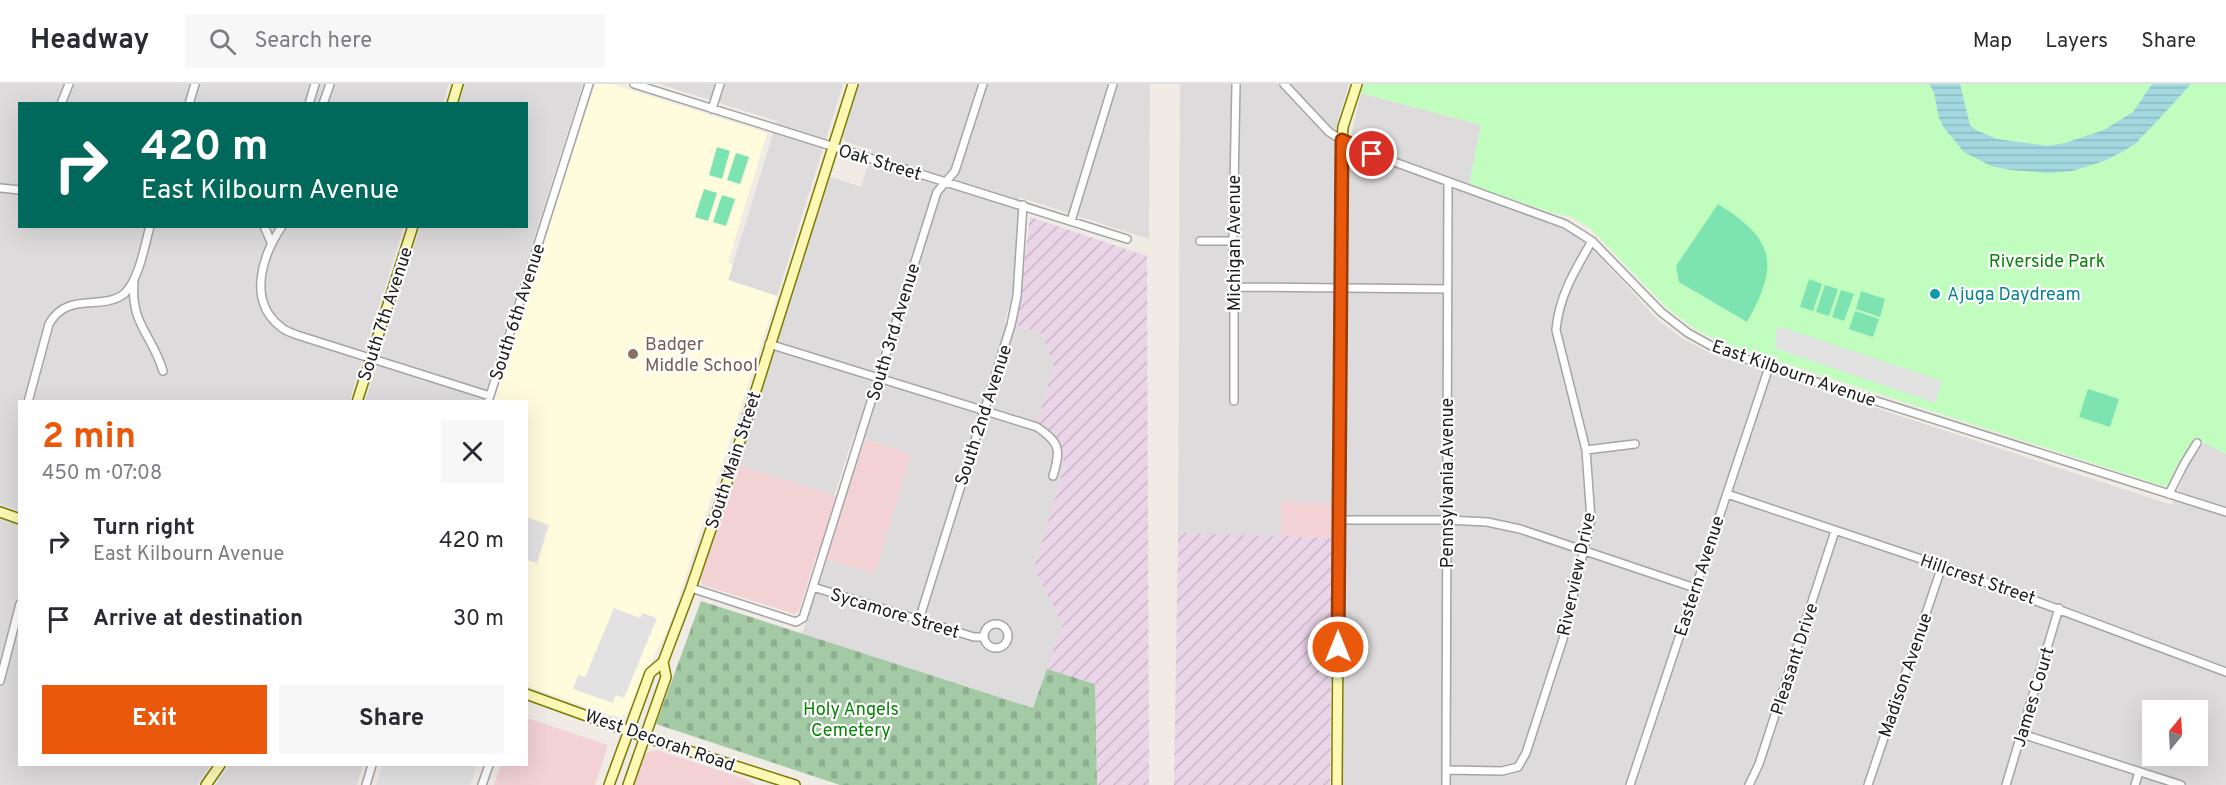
<!DOCTYPE html>
<meta charset="utf-8">
<style>
:root{--surface:#fff;--page:#f7f7f7;--text:#2b2b33;--muted:#7c7c81;--line:#e1e1e2;--accent:#ea580c}
body{margin:0;font-family:Overpass,sans-serif;background:var(--page);color:var(--text);height:100vh;display:flex;flex-direction:column;font-size:22px;white-space:nowrap}
*{box-sizing:border-box;margin:0}
p{font-size:20px;color:var(--muted)}
.icon{flex:none;width:33px;height:33px;fill:none;stroke:currentColor;stroke-width:2;stroke-linecap:round;stroke-linejoin:round}
.map{position:relative;flex:1;overflow:hidden}
.side{position:absolute;left:18px;top:316px;width:510px;height:366px;display:flex;flex-direction:column;background:var(--surface);border-radius:0px;box-shadow:0 6px 24px #0002}
.side>*{flex:none}
.guide{position:absolute;left:18px;top:18px;width:510px;height:126px;border-radius:0px;box-shadow:0 6px 24px #0002;background:#00695c;color:#fff;overflow:hidden}
.needle{width:39px;rotate:18deg}
.buttons{position:absolute;left:2142px;top:616px;display:grid;gap:12px}
.buttons a{display:grid;place-items:center;width:66px;height:66px;border-radius:0px;background:var(--surface);box-shadow:0 6px 24px #0002;font-size:30px}
.pin{position:absolute;display:grid;place-items:center;width:51px;height:51px;color:#fff;margin:-26px;border:3px solid #fff;border-radius:50%;box-shadow:0 2px 6px #0007}
.me{position:absolute;width:66px;margin:-33px;rotate:0deg;stroke-linejoin:round;filter:drop-shadow(0 0 4px #0008)}
.turn{display:flex;align-items:center;gap:21px;height:126px;padding:0 24px;font-size:27px}
.turn .icon{width:78px;height:78px;stroke-width:2.5}
.turn b{display:block;font-size:42px;line-height:51px}
.round{display:grid;place-items:center;flex:none;width:63px;height:63px;border-radius:0px;background:var(--page)}
.head{display:flex;align-items:center;justify-content:space-between;height:102px;padding:0 24px}
h1{font-size:36px;font-weight:700;line-height:45px;color:var(--accent)}
.action{display:flex;gap:12px;margin-top:auto;padding:12px 24px}
.action a{flex:1;height:69px;border-radius:0px;background:var(--accent);color:#fff;font-size:24px;font-weight:700;line-height:69px;text-align:center}
.action a+a{background:var(--page);color:var(--text)}
ul{padding:0;list-style:none}
li{display:flex;align-items:center;gap:18px;height:78px;padding:0 24px}
li div{flex:1}
li b{display:block;font-size:22px}
li em{font-style:normal}
header{display:flex;align-items:center;gap:36px;box-sizing:border-box;height:84px;padding:0 30px;background:var(--surface);border-bottom:2px solid var(--line)}
header strong{font-size:28px}
nav{display:flex;gap:33px;margin-inline-start:auto;font-size:21px}
.search{width:420px;height:54px;background:var(--page);display:flex;align-items:center;gap:15px;box-sizing:border-box;padding:0 21px;border-radius:0px;color:var(--muted);font-size:22px}
.map>svg:first-child{display:block}
</style>
<header>
<strong>Headway</strong>
<div class="search"><svg class="icon" aria-label="search" viewBox="0 0 24 24"><circle cx="10" cy="10" r="6"/><path d="M15 15l6 6"/></svg>Search here</div>
<nav><a>Map</a><a>Layers</a><a>Share</a></nav>
</header>
<div class="map">
<svg width="2226" height="701" viewBox="0 0 2226 701">
<defs>
<pattern id="industrial-furrows" width="10" height="10" patternUnits="userSpaceOnUse" patternTransform="scale(1.5)"><rect width="10" height="10" fill="#ead5e8"/><path d="M-1 1l2-2M0 10L10 0M9 11l2-2" fill="none" stroke="#c8b6c7"/></pattern>
<pattern id="cemetery-stones" width="16" height="16" patternUnits="userSpaceOnUse" patternTransform="scale(1.5)"><rect width="16" height="16" fill="#a4caa5"/><path d="M2 7V4a2 2 0 0 1 4 0v3zM10 15v-3a2 2 0 0 1 4 0v3z" fill="#8dad8e"/></pattern>
<pattern id="water-rules" width="6" height="5" patternUnits="userSpaceOnUse" patternTransform="scale(1.5)"><rect width="6" height="5" fill="#a2d9e0"/><path d="M0 2.5h6" fill="none" stroke="#8bbac0"/></pattern>
</defs>
<rect width="100%" height="100%" fill="#f0ebe4"/>
<path fill="#dddbdc" fill-rule="evenodd" d="M 0,0 L 449,0 L 443,20 L 20,20 L 20,142 L 404,143 L 349,318 L 20,318 L 19,427 L 0,420 Z
M 465,0 L 583,0 L 482,318 L 365,318 L 420,143 L 526,142 L 526,20 L 459,19 Z
M 659,0 L 843,0 L 777,212 L 728,196 L 777,37 Z
M 859,0 L 1150,0 L 1149,155 L 1019,113 L 1013,208 L 1005,238 L 1042,250 L 1055,282 L 1035,345 L 1052,351 L 1065,380 L 1034,485 L 1063,541 L 1034,624 L 802,550 L 827,475 L 875,490 L 911,370 L 854,351 L 834,412 L 737,381 L 830,93 L 861,103 L 872,66 L 846,58 L 843,54 Z
M 1180,0 L 1349,0 L 1338,36 L 1336,70 L 1332,419 L 1281,418 L 1281,453 L 1178,449 Z
M 1361,9 L 1481,41 L 1467,109 L 1559,143 L 1577,152 L 1600,173 L 1658,236 L 1683,255 L 1714,271 L 2172,421 L 2189,380 L 2204,359 L 2226,370 L 2226,701 L 1343,701 L 1347,69 ZM 2152,627 L 2198,627 L 2198,672 L 2152,672 Z
M 0,433 L 19,440 L 20,681 L 211,681 L 197,701 L 0,701 Z
M 229,681 L 363,681 L 357,701 L 215,701 Z"/>
<path fill="#f2d2d4" d="M 865,355 L 911,370 L 875,490 L 816,472 L 799,526 L 795,530 L 702,501 L 701,496 L 703,487 L 737,381 L 845,415 Z
M 1281,418 L 1332,419 L 1332,454 L 1281,453 Z
M 527,634 L 608,661 L 595,701 L 494,701 L 501,681 L 526,681 Z
M 657,666 L 749,696 L 756,701 L 633,701 L 645,671 L 648,668 Z"/>
<path fill="url(#industrial-furrows)" d="M 1030,133 L 1147,172 L 1149,701 L 1097,701 L 1095,600 L 1047,585 L 1063,541 L 1034,485 L 1065,380 L 1052,351 L 1035,345 L 1054,282 L 1042,250 L 1016,241 Z
M 1178,449 L 1332,454 L 1330,701 L 1174,701 Z"/>
<path fill="#fffcde" d="M 595,0 L 611,0 L 767,49 L 728,178 L 733,181 L 728,196 L 777,212 L 669,543 L 650,580 L 633,622 L 626,630 L 620,633 L 610,631 L 527,602 L 526,318 L 493,318 Z"/>
<path fill="url(#cemetery-stones)" d="M 701,517 L 1033,624 L 1047,585 L 1095,600 L 1097,701 L 840,701 L 656,640 Z"/>
<path fill="#c0fdbe" d="M 1364,0 L 2226,0 L 2226,370 L 2196,355 L 2174,388 L 2171,399 L 2166,402 L 2160,401 L 1722,259 L 1697,246 L 1668,225 L 1590,144 L 1569,132 L 1553,129 L 1469,100 L 1481,41 L 1361,9 Z"/>
<path fill="#7de4b1" d="M 717,63 L 730,67 L 722,95 L 709,91 Z
M 736,69 L 749,73 L 740,100 L 727,96 Z
M 704,105 L 717,109 L 708,137 L 695,133 Z
M 722,111 L 735,115 L 726,142 L 713,138 Z
M 1718,120 C 1776,156 1779,181 1747,238 L 1679,198 L 1676,182 Z
M 1809,195 L 1822,200 L 1813,227 L 1800,223 Z
M 1825,201 L 1838,205 L 1829,232 L 1816,228 Z
M 1841,206 L 1854,210 L 1844,237 L 1832,233 Z
M 1861,207 L 1885,215 L 1880,233 L 1856,225 Z
M 1855,227 L 1879,235 L 1873,253 L 1849,245 Z
M 2088,305 L 2119,315 L 2110,343 L 2079,333 Z"/>
<path fill="#e2e2e2" d="M 1777,242 L 1942,297 L 1935,319 L 1775,264 Z
M 528,434 L 549,441 L 537,479 L 527,476 L 526,441 Z
M 614,524 L 640,534 L 642,529 L 657,534 L 624,614 L 616,611 L 613,619 L 573,605 L 578,591 L 585,593 Z
M 382,681 L 474,681 L 477,682 L 470,701 L 376,701 Z"/>
<path fill="url(#water-rules)" d="M 1929,0 L 1960,0 L 1970,41 L 1976,46 L 1997,55 L 2048,62 L 2065,59 L 2104,46 L 2112,41 L 2133,28 L 2152,0 L 2191,0 L 2159,35 L 2135,60 L 2122,68 L 2104,77 L 2072,87 L 2048,89 L 2011,86 L 1991,82 L 1964,68 L 1944,44 L 1939,34 L 1934,8 Z"/>
<g fill="none" stroke-linecap="round" stroke-linejoin="round">
<defs>
<path id="street" d="M 634,0 L 1127,155
M 1284,0 L 1329,48 L 1353,63 L 1565,140 L 1592,157 L 1661,228 L 1688,249 L 1717,265 L 1769,283 L 2226,428
M 61,20 L 69,0
M 189,20 L 195,0
M 309,20 L 315,0
M 323,20 L 330,0
M 712,25 L 720,0
M 0,104 L 20,106
M 1071,137 L 1113,0
M 264,142 L 271,158
M 282,142 C 262,172 247,217 281,243 C 285,247 292,249 297,251 L 490,312
M 1200,157 L 1233,157
M 134,197 C 130,240 152,250 163,287
M 1234,203 L 1447,205
M 769,260 L 1037,343 C 1060,359 1061,365 1053,392
M 1234,317 L 1234,203 L 1233,157 L 1236,0
M 28,318 L 49,240 C 68,206 103,228 125,209 C 139,195 145,161 150,142
M 488,318 L 589,0
M 1586,366 L 1635,360
M 1727,410 L 1942,482 L 2226,588
M 2169,410 L 2184,380 L 2197,359
M 1339,436 L 1448,436 L 1487,438 L 1520,445 L 1695,504
M 813,503 L 974,553 L 984,553
M 691,504 L 796,538 L 803,534 L 937,108 L 955,87 L 983,0
M 919,536 L 1011,241 L 1017,212 L 1023,121
M984 552a12 12 0 1 1 24 0a12 12 0 1 1-24 0Z
M 0,597 L 20,520
M 2022,650 L 2181,701
M 1446,686 L 1502,687 L 1518,683 L 1526,669 L 1563,555 L 1591,435 L 1586,366 L 1556,246 C 1559,212 1575,186 1592,157
M 366,701 L 372,681
M 482,701 L 489,681
M 1446,701 L 1448,98
M 1630,701 L 1769,283
M 1749,701 L 1759,680 L 1835,447
M 1868,701 L 1942,482
M 2006,701 L 2059,524
M 2135,701 L 2139,688"/>
<path id="secondary" d="M 452,20 L 458,0
M 357,318 L 413,142
M 0,428 L 20,435
M 526,610 L 645,653 L 795,701
M 206,701 L 220,681
M 609,701 L 650,589 L 663,578
M 628,701 L 666,593 L 663,578 L 691,504 L 727,398 L 853,0
M 1337,701 L 1341,70 L 1343,43 L 1357,0"/>
</defs>
<use href="#street" stroke="#a5a5a5" stroke-width="10"/>
<use href="#secondary" stroke="#7b7b00" stroke-width="12"/>
<use href="#street" stroke="#fff" stroke-width="7"/>
<use href="#secondary" stroke="#fdf9b5" stroke-width="9"/>
</g>
<g fill="none" stroke-linecap="round" stroke-linejoin="round">
<defs>
<path id="route" d="M 1338,563 L 1342,56 L 1372,70"/>
</defs>
<use href="#route" stroke="#983908" stroke-width="15"/>
<use href="#route" stroke="#ea580c" stroke-width="10"/>
</g>
<circle fill="#0f9aa8" stroke="#fff" stroke-width="2" cx="1935" cy="210" r="6"/>
<circle fill="#8d6e63" stroke="#fff" stroke-width="2" cx="633" cy="270" r="6"/>
<g text-anchor="middle" stroke-width="4.5" stroke-linejoin="round" paint-order="stroke">
<g font-size="18" fill="#1e1e1e" stroke="#fff">
<text transform="translate(880 78) rotate(17)" y="6">Oak Street</text>
<text transform="translate(1234 159) rotate(-90)" y="6">Michigan Avenue</text>
<text transform="translate(517 228) rotate(-72)" y="6">South 6th Avenue</text>
<text transform="translate(385 230) rotate(-72)" y="6">South 7th Avenue</text>
<text transform="translate(893 248) rotate(-73)" y="6">South 3rd Avenue</text>
<text transform="translate(1794 289) rotate(19)" y="6">East Kilbourn Avenue</text>
<text transform="translate(983 331) rotate(-72)" y="6">South 2nd Avenue</text>
<text transform="translate(733 376) rotate(-72)" y="6">South Main Street</text>
<text transform="translate(1447 399) rotate(-90)" y="6">Pennsylvania Avenue</text>
<text transform="translate(1576 490) rotate(-78)" y="6">Riverview Drive</text>
<text transform="translate(1699 492) rotate(-72)" y="6">Eastern Avenue</text>
<text transform="translate(1978 495) rotate(19)" y="6">Hillcrest Street</text>
<text transform="translate(895 529) rotate(17)" y="6">Sycamore Street</text>
<text transform="translate(1794 575) rotate(-72)" y="6">Pleasant Drive</text>
<text transform="translate(1905 591) rotate(-71)" y="6">Madison Avenue</text>
<text transform="translate(2033 613) rotate(-73)" y="6">James Court</text>
<text transform="translate(660 656) rotate(19)" y="6">West Decorah Road</text>
</g>
<g font-size="18" fill="#078405" stroke="#fff">
<text x="2047" y="183">Riverside Park</text>
<text x="851" y="631">Holy Angels<tspan x="851" dy="21">Cemetery</tspan></text>
</g>
<g font-size="18" fill="#0d838f" stroke="#fff" text-anchor="start">
<text x="1947" y="216">Ajuga Daydream</text>
</g>
<g font-size="18" fill="#785e54" stroke="#fff" text-anchor="start">
<text x="645" y="266">Badger<tspan x="645" dy="21">Middle School</tspan></text>
</g>
</g>
</svg>
<div class="buttons">
<a><svg class="needle" viewBox="-14 -14 28 28"><path d="M0-13l5 13h-10z" fill="#e53935"/><path d="M0 13l5-13h-10z" fill="#7c7c81"/></svg></a>
</div>
<div class="pin" style="left:1372px;top:70px;background:#d93025"><svg class="icon" aria-label="arrive" viewBox="0 0 24 24"><path d="M6 21V4h12l-3 4 3 4H6"/></svg></div>
<svg class="me" style="left:1338px;top:563px" viewBox="-20 -20 40 40"><circle r="17" fill="#ea580c" stroke="#fff" stroke-width="3"/><path d="M0-11L8 9 0 5-8 9z" fill="#fff"/></svg>
<div class="guide">
<div class="turn"><svg class="icon" aria-label="right" viewBox="0 0 24 24"><path d="M7 20v-9h11M14 6l5 5-5 5"/></svg><div><b>420 m</b>East Kilbourn Avenue</div></div>
</div>
<section class="side">
<div class="head"><div><h1>2 min</h1><p>450 m · 07:08</p></div><a class="round"><svg class="icon" aria-label="close" viewBox="0 0 24 24"><path d="M6 6l12 12M18 6L6 18"/></svg></a></div>
<ul>
<li><svg class="icon" aria-label="right" viewBox="0 0 24 24"><path d="M7 20v-9h11M14 6l5 5-5 5"/></svg><div><b>Turn right</b><p>East Kilbourn Avenue</p></div><em>420 m</em></li>
<li><svg class="icon" aria-label="arrive" viewBox="0 0 24 24"><path d="M6 21V4h12l-3 4 3 4H6"/></svg><div><b>Arrive at destination</b></div><em>30 m</em></li>
</ul>
<div class="action"><a>Exit</a><a>Share</a></div>
</section>
</div>
